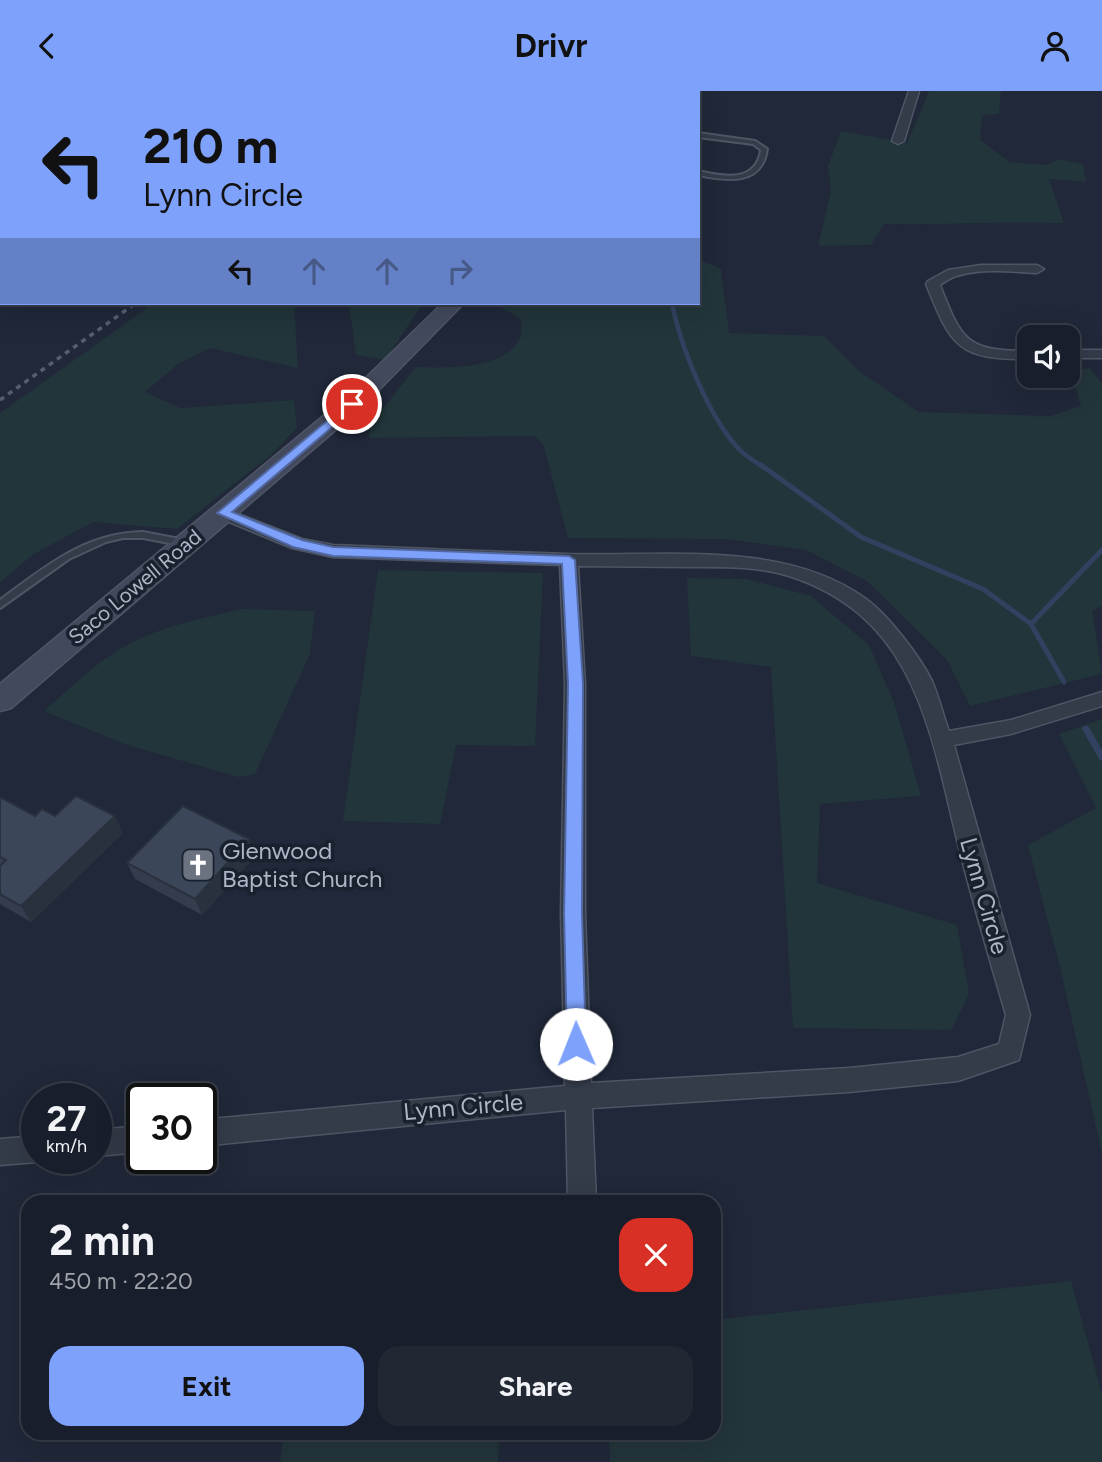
<!DOCTYPE html>
<meta charset="utf-8">
<style>
:root{--surface:#181e2b;--page:#212733;--text:#f1f3f6;--muted:#9fa2a9;--line:#363c47;--accent:#7ea2fb}
body{margin:0;font-family:Figtree,sans-serif;background:var(--page);color:var(--text);height:100vh;display:flex;flex-direction:column;font-size:26px;white-space:nowrap}
*{box-sizing:border-box;margin:0}
p{font-size:23px;color:var(--muted)}
.icon{flex:none;width:38px;height:38px;fill:none;stroke:currentColor;stroke-width:2;stroke-linecap:round;stroke-linejoin:round}
.map{position:relative;flex:1;overflow:hidden}
.drawer{position:absolute;left:21px;top:1104px;width:700px;height:245px;display:flex;flex-direction:column;background:var(--surface);border-radius:21px;box-shadow:0 7px 28px #0002,0 0 0 2px var(--line)}
.drawer>*{flex:none}
.top-card{position:absolute;left:0px;top:0px;width:700px;height:214px;box-shadow:0 7px 28px #0002,0 0 0 2px var(--line);background:#7ea2fb;color:#111;overflow:hidden}
.buttons{position:absolute;left:1017px;top:234px;display:grid;gap:14px}
.buttons a{display:grid;place-items:center;width:63px;height:63px;border-radius:14px;background:var(--surface);box-shadow:0 7px 28px #0002,0 0 0 2px var(--line);font-size:35px}
.speed{position:absolute;left:21px;top:992px;display:flex;gap:14px;font-size:35px;font-weight:700;text-align:center}
.speed>*{display:grid;place-content:center;width:91px;height:91px;border-radius:50%;background:var(--surface);box-shadow:0 7px 28px #0002,0 0 0 2px var(--line);line-height:1}
.speed small{font-size:18px;font-weight:400}
.speed .limit{border:4px solid #111;border-radius:10px;background:#fff;color:#111}
.pin{position:absolute;display:grid;place-items:center;width:60px;height:60px;color:#fff;margin:-30px;border:4px solid #fff;border-radius:50%;box-shadow:0 2px 7px #0007}
.me{position:absolute;width:77px;margin:-38px;rotate:359deg;stroke-linejoin:round;filter:drop-shadow(0 0 5px #0008)}
.turn{display:flex;align-items:center;gap:24px;height:147px;padding:0 28px;font-size:32px}
.turn .icon{width:91px;height:91px;stroke-width:2.5}
.turn b{display:block;font-size:49px;line-height:60px}
.lanes{display:flex;align-items:center;height:66px;padding:0 28px;background:#0003;justify-content:center;gap:35px;direction:ltr}
.lanes .off{opacity:.35}
.round{display:grid;place-items:center;flex:none;width:74px;height:74px;border-radius:21px;background:var(--page)}
.head{display:flex;align-items:center;justify-content:space-between;height:119px;padding:0 28px}
h1{font-size:42px;font-weight:700;line-height:52px}
.action{display:flex;gap:14px;margin-top:auto;padding:14px 28px}
.action a{flex:1;height:80px;border-radius:21px;background:var(--accent);color:#111;font-size:28px;font-weight:700;line-height:80px;text-align:center}
.action a+a{background:var(--page);color:var(--text)}
header{display:flex;justify-content:space-between;align-items:center;height:91px;padding:0 28px;background:var(--accent);color:#111;font-size:32px;font-weight:700}
.map>svg:first-child{display:block}
</style>
<header><svg class="icon" aria-label="back" viewBox="0 0 24 24"><path d="M15 5l-7 7 7 7"/></svg>Drivr<svg class="icon" aria-label="person" viewBox="0 0 24 24"><circle cx="12" cy="8" r="4"/><path d="M4 21q1-7 8-7t8 7"/></svg></header>
<div class="map">
<svg width="1102" height="1371" viewBox="0 0 1102 1371">
<rect width="100%" height="100%" fill="#202839"/>
<path fill="#22353a" d="M 929,0 L 1001,0 L 999,23 L 982,24 L 980,49 L 1010,71 L 1047,74 L 1059,68 L 1083,73 L 1086,91 L 1049,88 L 1064,132 C 1004,130 944,134 884,133 L 871,154 L 818,155 L 831,100 L 828,75 L 841,40 L 907,52 Z
M 698,168 L 721,178 L 729,242 L 824,245 L 859,280 L 919,321 L 1051,325 L 1081,315 L 1071,280 L 1090,277 L 1102,293 L 1102,515 L 1092,520 L 1102,583 L 970,615 L 947,569 L 867,490 L 806,459 L 726,448 L 568,447 L 543,353 L 534,345 L 369,347 L 371,332 L 416,276 C 444,277 503,279 519,249 C 522,243 521,235 521,228 L 494,212 L 569,212 L 585,216 L 616,212 L 698,212 Z
M 154,212 L 294,212 L 298,277 L 210,257 L 178,273 L 145,301 L 180,317 L 294,309 L 297,337 L 271,364 L 177,438 L 93,431 L 34,463 L 0,491 L 0,322 Z
M 349,212 L 423,212 L 385,269 L 356,264 Z
M 378,479 L 543,482 L 535,655 L 456,654 L 440,733 L 343,730 Z
M 687,487 L 747,488 L 811,505 L 869,554 L 894,611 L 921,705 L 820,713 L 817,792 L 957,834 L 969,903 L 951,939 L 793,937 L 771,576 L 691,565 Z
M 242,518 L 315,520 L 310,563 L 255,683 L 238,686 L 124,653 L 44,620 C 71,596 97,570 129,553 C 159,536 208,526 242,518 Z
M 1102,628 L 1102,1063 L 1061,880 L 1028,754 L 1096,717 L 1059,643 Z
M 1071,1190 L 1102,1303 L 1102,1371 L 610,1371 L 609,1342 L 714,1342 L 714,1229 Z
M 284,1342 L 499,1342 L 498,1371 L 280,1371 Z"/>
<g fill="none" stroke-linecap="round" stroke-linejoin="round">
<path stroke="#334161" stroke-width="4.5" d="M 672,212 C 680,254 710,330 741,360 C 747,366 756,371 763,376"/>
<path stroke="#334161" stroke-width="5" d="M 761,374 L 861,446 L 983,498 L 1031,533 L 1064,591
M 1031,533 L 1102,459"/>
<path stroke="#334161" stroke-width="7" d="M 1086,638 L 1102,666"/>
<defs>
<path id="lane" d="M 166,0 L 172,0 L 171,2 L 166,2 Z
M 251,0 L 257,0 L 257,2 L 251,2 Z
M 279,0 L 285,0 L 285,2 L 279,2 Z
M 698,42 L 755,50 L 767,58 C 762,95 727,90 698,84 L 698,80 C 724,86 756,92 761,59 L 753,53 L 698,46 Z
M 2,72 L 2,76 L 0,77 L 0,73 Z
M 143,441 L 185,449 L 189,452 L 185,455 L 143,447 L 123,447 L 106,451 L 69,468 L 0,517 L 0,509 C 45,476 84,442 143,441 Z"/>
<path id="street" d="M 395,0 L 407,0 L 394,2 Z
M 518,0 L 535,0 L 536,2 L 519,2 Z
M 909,0 L 919,0 L 904,50 L 898,53 L 892,50 Z
M 0,110 L 2,110 L 2,118 L 0,118 Z
M 981,174 L 1037,174 L 1044,178 L 1037,182 C 1008,181 964,174 940,194 C 962,250 966,260 1029,260 L 1029,268 C 959,269 951,256 926,193 L 928,190 L 948,179 Z
M 1068,259 L 1102,259 L 1102,267 L 1068,267 Z
M 223,417 L 302,448 L 333,454 C 411,457 489,461 566,463 C 662,466 784,448 866,508 C 888,524 920,565 932,590 C 939,606 943,624 949,640 L 1011,629 L 1102,601 L 1102,615 L 1011,643 L 954,654 L 1030,924 L 1019,969 L 958,990 L 849,1001 L 592,1017 L 596,1111 L 568,1111 L 566,1019 L 201,1055 L 201,1029 L 565,995 L 561,822 L 565,593 L 560,474 L 333,466 L 292,457 L 217,426 L 215,422 L 217,418 ZM 578,475 C 615,475 652,476 689,476 C 722,476 757,475 789,485 C 919,527 931,646 960,761 C 974,816 990,870 1006,924 L 999,953 L 958,966 L 849,977 L 591,992 L 585,822 L 585,593 Z
M 142,1035 L 142,1061 L 96,1065 L 96,1039 Z
M 37,1045 L 37,1068 L 46,1068 L 37,1071 L 0,1074 L 0,1048 Z"/>
<path id="secondary" d="M 358,0 L 375,0 L 356,2 Z
M 591,0 L 607,0 L 590,2 Z
M 0,189 L 2,189 L 0,202 Z
M 443,212 L 464,212 L 360,318 L 11,617 L 0,620 L 0,593 L 344,308 Z"/>
</defs>
<use href="#lane" stroke="#4e5564" stroke-width="4"/>
<use href="#street" stroke="#4e5564" stroke-width="3"/>
<use href="#secondary" stroke="#4e5564" stroke-width="3"/>
<use href="#lane" fill="#343b49" fill-rule="evenodd"/>
<use href="#street" fill="#343b49" fill-rule="evenodd"/>
<use href="#secondary" fill="#42495c" fill-rule="evenodd"/>
<path stroke="#555e71" stroke-width="2.5" stroke-dasharray="3.5 3.5" stroke-linecap="butt" d="M 429,2 L 432,0"/>
<path stroke="#555e71" stroke-width="3.5" stroke-dasharray="5 5" stroke-linecap="butt" d="M 0,309 L 136,212"/>
</g>
<path fill="#343c4d" d="M 0,706 L 35,725 L 55,725 L 123,742 L 31,831 L 0,813 Z
M 249,748 L 255,765 L 202,824 L 135,788 L 127,772 Z"/>
<path fill="#2a313e" d="M 115,725 L 123,742 L 31,831 L 21,815 Z
M 249,748 L 255,765 L 202,824 L 195,808 Z"/>
<path fill="#3c4659" stroke="#2a313e" stroke-width="2" d="M 76,705 L 115,725 L 21,815 L 0,803 L 0,775 L 6,769 L 0,766 L 0,706 L 35,725 L 42,718 L 55,725 Z
M 183,715 L 249,748 L 195,808 L 127,772 Z"/>
<path fill="#7ea2fb" stroke="#5269a3" stroke-width="2" d="M 352,309 L 357,310 L 357,315 L 232,421 L 302,449 L 333,456 L 569,465 L 575,469 L 583,593 L 582,822 L 586,953 L 583,960 L 576,962 L 570,960 L 567,953 L 564,822 L 568,593 L 562,473 L 333,465 L 293,456 L 217,422 Z"/>
<defs>
<symbol id="church-square" viewBox="-11 -11 22 22"><rect x="-9" y="-9" width="18" height="18" rx="4" fill="#6b7280" stroke="#19202e"/><path d="M-1.2-6h2.4v3.5h3.3v2.4h-3.3V6h-2.4V-.1h-3.3v-2.4h3.3Z" fill="#fff"/></symbol>
</defs>
<g fill-rule="evenodd">
<use href="#church-square" x="179" y="755" width="38" height="38"/>
</g>
<g text-anchor="middle" stroke-width="7" stroke-linejoin="round" paint-order="stroke">
<g font-size="21" fill="#aeb5c6" stroke="#19202e">
<text transform="translate(135 496) rotate(-40)" y="7">Saco Lowell Road</text>
</g>
<g font-size="24" fill="#aeb5c6" stroke="#19202e" text-anchor="start">
<text x="222" y="768">Glenwood<tspan x="222" dy="28">Baptist Church</tspan></text>
</g>
<g font-size="24" fill="#aeb5c6" stroke="#19202e">
<text transform="translate(984 805) rotate(74)" y="8">Lynn Circle</text>
<text transform="translate(463 1016) rotate(-5)" y="8">Lynn Circle</text>
</g>
</g>
</svg>
<div class="buttons">
<a><svg class="icon" aria-label="sound" viewBox="0 0 24 24"><path d="M4 9h4l5-4v14l-5-4H4zM17 9q2 3 0 6"/></svg></a>
</div>
<div class="speed"><div>27<small>km/h</small></div><div class="limit">30</div></div>
<div class="pin" style="left:352px;top:313px;background:#d93025"><svg class="icon" aria-label="arrive" viewBox="0 0 24 24"><path d="M6 21V4h12l-3 4 3 4H6"/></svg></div>
<svg class="me" style="left:576px;top:953px" viewBox="-20 -20 40 40"><circle r="19" fill="#fff"/><path d="M0-13L10 11 0 6-10 11z" fill="#7ea2fb"/></svg>
<div class="top-card">
<div class="turn"><svg class="icon" aria-label="left" viewBox="0 0 24 24"><path d="M17 20v-9H6M10 6l-5 5 5 5"/></svg><div><b>210 m</b>Lynn Circle</div></div>
<div class="lanes"><svg class="icon" aria-label="left" viewBox="0 0 24 24"><path d="M17 20v-9H6M10 6l-5 5 5 5"/></svg><svg class="icon off" aria-label="ahead" viewBox="0 0 24 24"><path d="M12 20V5M6 11l6-6 6 6"/></svg><svg class="icon off" aria-label="ahead" viewBox="0 0 24 24"><path d="M12 20V5M6 11l6-6 6 6"/></svg><svg class="icon off" aria-label="right" viewBox="0 0 24 24"><path d="M7 20v-9h11M14 6l5 5-5 5"/></svg></div>
</div>
<section class="drawer">
<div class="head"><div><h1>2 min</h1><p>450 m · 22:20</p></div><a class="round" style="background:#d93025;color:#fff"><svg class="icon" aria-label="close" viewBox="0 0 24 24"><path d="M6 6l12 12M18 6L6 18"/></svg></a></div>
<div class="action"><a>Exit</a><a>Share</a></div>
</section>
</div>
